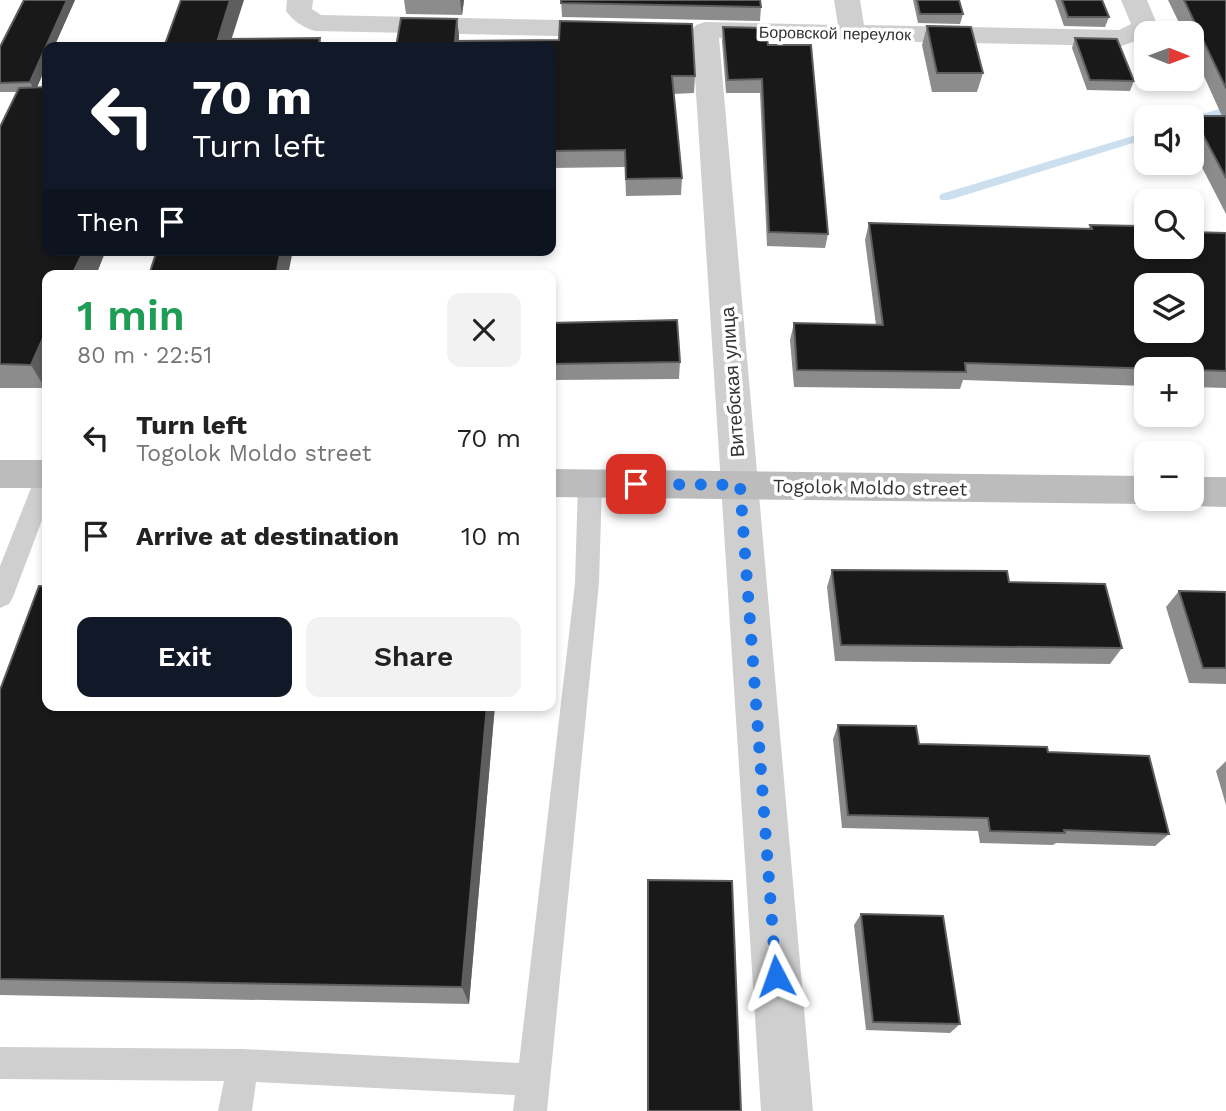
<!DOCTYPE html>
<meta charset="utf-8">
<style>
:root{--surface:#fff;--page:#f2f2f2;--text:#222;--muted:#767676;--accent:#111827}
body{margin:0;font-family:"Work Sans",sans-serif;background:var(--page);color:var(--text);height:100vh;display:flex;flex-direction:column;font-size:26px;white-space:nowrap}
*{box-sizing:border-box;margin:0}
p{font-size:23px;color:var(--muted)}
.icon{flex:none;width:38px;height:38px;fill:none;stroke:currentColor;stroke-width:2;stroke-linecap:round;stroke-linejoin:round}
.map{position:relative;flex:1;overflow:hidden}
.panel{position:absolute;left:42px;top:270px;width:514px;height:441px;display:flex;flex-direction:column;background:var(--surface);border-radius:14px;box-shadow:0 4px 10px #0003}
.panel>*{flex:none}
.guide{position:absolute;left:42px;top:42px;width:514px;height:214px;border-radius:14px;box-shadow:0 4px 10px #0003;background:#111827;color:#fff;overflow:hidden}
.needle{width:46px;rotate:91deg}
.tools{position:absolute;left:1134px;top:21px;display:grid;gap:14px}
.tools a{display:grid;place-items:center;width:70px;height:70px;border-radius:14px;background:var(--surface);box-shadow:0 4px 10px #0003;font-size:35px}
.pin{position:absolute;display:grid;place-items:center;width:60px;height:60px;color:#fff;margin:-30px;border-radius:14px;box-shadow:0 4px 10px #0006}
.me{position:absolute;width:77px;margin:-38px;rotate:356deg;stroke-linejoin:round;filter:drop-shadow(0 0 5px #0008)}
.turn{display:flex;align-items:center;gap:24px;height:147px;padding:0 35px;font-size:32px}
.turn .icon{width:91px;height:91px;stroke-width:2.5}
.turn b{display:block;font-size:49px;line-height:60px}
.then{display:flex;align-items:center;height:66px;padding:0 35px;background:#0003;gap:14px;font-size:26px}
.round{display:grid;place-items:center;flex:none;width:74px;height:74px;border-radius:14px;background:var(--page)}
.overview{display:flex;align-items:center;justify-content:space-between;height:119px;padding:0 35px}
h1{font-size:42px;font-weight:600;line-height:52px;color:#1e9e55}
.primary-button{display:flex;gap:14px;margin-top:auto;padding:14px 35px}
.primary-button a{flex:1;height:80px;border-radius:14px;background:var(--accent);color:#fff;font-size:28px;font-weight:600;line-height:80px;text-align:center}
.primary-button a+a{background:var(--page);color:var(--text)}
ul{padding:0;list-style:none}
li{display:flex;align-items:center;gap:21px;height:98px;padding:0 35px}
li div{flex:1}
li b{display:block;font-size:26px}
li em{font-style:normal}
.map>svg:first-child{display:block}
</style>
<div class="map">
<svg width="1226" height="1111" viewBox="0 0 1226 1111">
<rect width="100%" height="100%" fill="#fff"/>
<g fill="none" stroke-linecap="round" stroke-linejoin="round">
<path fill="#cbdfef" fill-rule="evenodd" d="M 1226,107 L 1226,114 L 1192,124 L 1192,117 Z
M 1146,132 L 1146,139 L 949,200 L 941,200 L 939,197 L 941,194 Z"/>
<path fill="#cfcfcf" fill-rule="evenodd" d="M 47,469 L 47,507 L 13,597 L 9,604 L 0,608 L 0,566 L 35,478 L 39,472 Z
M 590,474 L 598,477 L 602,483 L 599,583 L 547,1111 L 513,1111 L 515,1095 L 256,1082 L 252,1111 L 218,1111 L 224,1081 L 0,1079 L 0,1047 L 243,1049 L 519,1063 L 575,583 L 578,483 L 582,477 Z"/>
<path fill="#cfcfcf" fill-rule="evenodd" d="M 287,0 L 313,0 L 312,9 L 321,15 L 610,21 L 619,24 L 623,29 L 619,34 L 610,37 L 315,31 C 304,28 293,21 286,11 Z
M 834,0 L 860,0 L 864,25 L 1119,30 L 1131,24 L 1121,0 L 1147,0 L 1157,24 L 1153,33 L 1146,33 L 1146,37 L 1122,46 L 719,38 L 813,1111 L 761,1111 L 692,30 L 696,25 L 705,22 L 838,25 Z"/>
<path fill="#bcbcbc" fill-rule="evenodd" d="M 0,460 L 47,460 L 47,488 L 0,488 Z
M 551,469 L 1146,476 L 1146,499 L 1160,499 L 1146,504 L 551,497 Z
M 1192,477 L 1226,477 L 1226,507 L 1192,506 L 1179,501 L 1178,499 L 1192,499 Z"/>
</g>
<path fill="#8c8c8c" d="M 24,0 L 75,0 L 54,47 L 47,47 L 47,64 L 37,87 L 47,250 L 106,250 L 96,275 L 47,275 L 47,383 L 45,388 L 0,388 L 0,127 L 17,92 L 0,92 L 0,47 Z
M 404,0 L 464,0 L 462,15 L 406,14 Z
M 561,0 L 761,7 L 760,21 L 562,17 Z
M 913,0 L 959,0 L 963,14 L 960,24 L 918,23 Z
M 1055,0 L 1102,0 L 1109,17 L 1105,27 L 1064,26 Z
M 1168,0 L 1226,0 L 1226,214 L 1192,148 L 1193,116 L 1222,116 L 1192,50 L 1192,33 L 1184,33 Z
M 401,18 L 457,19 L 459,36 L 459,41 L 559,40 L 560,21 L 692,24 L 695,76 L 694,93 L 673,94 L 682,178 L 681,195 L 626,196 L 625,167 L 551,168 L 551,47 L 396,47 Z
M 927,26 L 983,73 L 977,92 L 932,92 L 922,45 Z
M 723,27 L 768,45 L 828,234 L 825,248 L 767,246 L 760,93 L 726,93 L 722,41 Z
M 1075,38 L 1134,81 L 1130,91 L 1087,90 L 1072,48 Z
M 869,223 L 1089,229 L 1090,225 L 1139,230 L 1226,233 L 1226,388 L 1192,387 L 1192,369 L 1146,369 L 1146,386 L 963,380 L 960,389 L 794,387 L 790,340 L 794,323 L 876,325 L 865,240 Z
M 551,323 L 680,362 L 679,379 L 551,380 Z
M 832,570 L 1122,648 L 1110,664 L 835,661 L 827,587 Z
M 1179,591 L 1226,592 L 1226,684 L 1189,683 L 1166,607 Z
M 0,690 L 47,705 L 495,705 L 469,1004 L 0,995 Z
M 838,725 L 919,744 L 1048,752 L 1169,834 L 1155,846 L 1056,843 L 1053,845 L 980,843 L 978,831 L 842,828 L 833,739 Z
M 1226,761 L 1226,805 L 1216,771 Z
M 648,880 L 741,1111 L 647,1111 L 647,896 Z
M 861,914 L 960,1024 L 950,1033 L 866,1030 L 854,925 Z"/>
<path fill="#5e5e5e" d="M 67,0 L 75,0 L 54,47 L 47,47 L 47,64 L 35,92 L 30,82 Z
M 230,0 L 244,0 L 229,47 L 218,39 Z
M 460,0 L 464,0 L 462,15 Z
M 457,19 L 459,36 L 458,47 L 455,41 Z
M 320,38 L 322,47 L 318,47 Z
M 84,250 L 106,250 L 96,275 L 72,275 Z
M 281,250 L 293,250 L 288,275 L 276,275 Z
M 47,329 L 47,383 L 45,388 L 31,365 Z
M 487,705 L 495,705 L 469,1004 L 462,987 Z"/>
<path fill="#191919" stroke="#5e5e5e" stroke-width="2" fill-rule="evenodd" d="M 24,0 L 67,0 L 30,82 L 0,83 L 0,47 Z
M 181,0 L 230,0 L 218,39 L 320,38 L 318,47 L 164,47 Z
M 561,0 L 760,0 L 761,7 L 561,3 Z
M 917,0 L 959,0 L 963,14 L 920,14 Z
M 1062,0 L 1102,0 L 1109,17 L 1068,17 Z
M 1184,0 L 1226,0 L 1226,88 Z
M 401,18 L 457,19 L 455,41 L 559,40 L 560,21 L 692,24 L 695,76 L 672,76 L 682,178 L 626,179 L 625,150 L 551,151 L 551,47 L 396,47 Z
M 927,26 L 971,27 L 983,73 L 937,73 Z
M 723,27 L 765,28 L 768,45 L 811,45 L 828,234 L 769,232 L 762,79 L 728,80 Z
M 1075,38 L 1117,39 L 1134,81 L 1090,80 Z
M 47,87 L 47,250 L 84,250 L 72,275 L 47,275 L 47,329 L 31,365 L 0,364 L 0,127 L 19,88 Z
M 1193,116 L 1226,116 L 1226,178 Z
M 869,223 L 1092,229 L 1090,225 L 1138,226 L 1139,230 L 1146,230 L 1146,247 L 1192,247 L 1192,232 L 1226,233 L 1226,371 L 965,363 L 966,372 L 797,370 L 794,323 L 883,325 ZM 1146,285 L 1192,285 L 1192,331 L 1146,331 Z
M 157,250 L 281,250 L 276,275 L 149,275 Z
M 677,320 L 680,362 L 551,364 L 551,323 Z
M 832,570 L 1007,571 L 1009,582 L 1105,584 L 1122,648 L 841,645 Z
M 39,586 L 47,586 L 47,705 L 487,705 L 462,987 L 0,979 L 0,690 Z
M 1179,591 L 1226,592 L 1226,668 L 1203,668 Z
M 838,725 L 916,726 L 919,744 L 1047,747 L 1048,752 L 1149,756 L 1169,834 L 1064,830 L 1065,833 L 990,831 L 988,818 L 848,815 Z
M 648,880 L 732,881 L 741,1111 L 648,1111 Z
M 861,914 L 943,916 L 960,1024 L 873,1022 Z"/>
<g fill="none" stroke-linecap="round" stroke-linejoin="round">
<path stroke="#1a73e8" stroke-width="12" stroke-dasharray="0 21.6" d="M 636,484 L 740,485 L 776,976"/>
</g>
<g text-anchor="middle" stroke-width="7" stroke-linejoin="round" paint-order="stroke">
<g font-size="16" fill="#323232" stroke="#fff">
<text transform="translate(835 33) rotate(1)" y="6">Боровской переулок</text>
</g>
<g font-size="19" fill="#323232" stroke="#fff">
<text transform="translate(732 382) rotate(-94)" y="7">Витебская улица</text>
<text transform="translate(870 487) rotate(1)" y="7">Togolok Moldo street</text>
</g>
</g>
</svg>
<div class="tools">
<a><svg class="needle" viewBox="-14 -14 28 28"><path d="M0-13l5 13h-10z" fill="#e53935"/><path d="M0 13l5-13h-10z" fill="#767676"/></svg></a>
<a><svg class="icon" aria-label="sound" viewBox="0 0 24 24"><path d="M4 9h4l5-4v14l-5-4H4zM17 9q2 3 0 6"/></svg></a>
<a><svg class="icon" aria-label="search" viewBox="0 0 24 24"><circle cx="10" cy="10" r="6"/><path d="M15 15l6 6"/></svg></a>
<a><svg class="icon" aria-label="layers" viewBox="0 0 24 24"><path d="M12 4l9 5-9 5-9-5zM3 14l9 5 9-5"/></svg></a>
<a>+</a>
<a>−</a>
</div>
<div class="pin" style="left:636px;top:484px;background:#d93025"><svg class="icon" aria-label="arrive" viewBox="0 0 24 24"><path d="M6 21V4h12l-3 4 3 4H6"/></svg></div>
<svg class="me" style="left:776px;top:976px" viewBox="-20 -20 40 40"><path d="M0-17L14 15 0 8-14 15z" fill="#1a73e8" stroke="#fff" stroke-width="4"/></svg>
<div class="guide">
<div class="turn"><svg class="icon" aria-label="left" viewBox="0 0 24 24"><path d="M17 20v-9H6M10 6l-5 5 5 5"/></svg><div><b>70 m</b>Turn left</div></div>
<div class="then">Then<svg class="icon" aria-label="arrive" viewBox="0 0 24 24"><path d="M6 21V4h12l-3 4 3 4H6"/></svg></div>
</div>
<section class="panel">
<div class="overview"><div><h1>1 min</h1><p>80 m · 22:51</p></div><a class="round"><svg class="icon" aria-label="close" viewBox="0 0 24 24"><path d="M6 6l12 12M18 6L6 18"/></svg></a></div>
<ul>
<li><svg class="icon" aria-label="left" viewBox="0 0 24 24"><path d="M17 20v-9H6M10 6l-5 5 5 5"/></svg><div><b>Turn left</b><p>Togolok Moldo street</p></div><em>70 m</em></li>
<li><svg class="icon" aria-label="arrive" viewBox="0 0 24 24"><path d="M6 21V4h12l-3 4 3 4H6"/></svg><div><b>Arrive at destination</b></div><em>10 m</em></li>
</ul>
<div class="primary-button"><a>Exit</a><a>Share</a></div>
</section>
</div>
